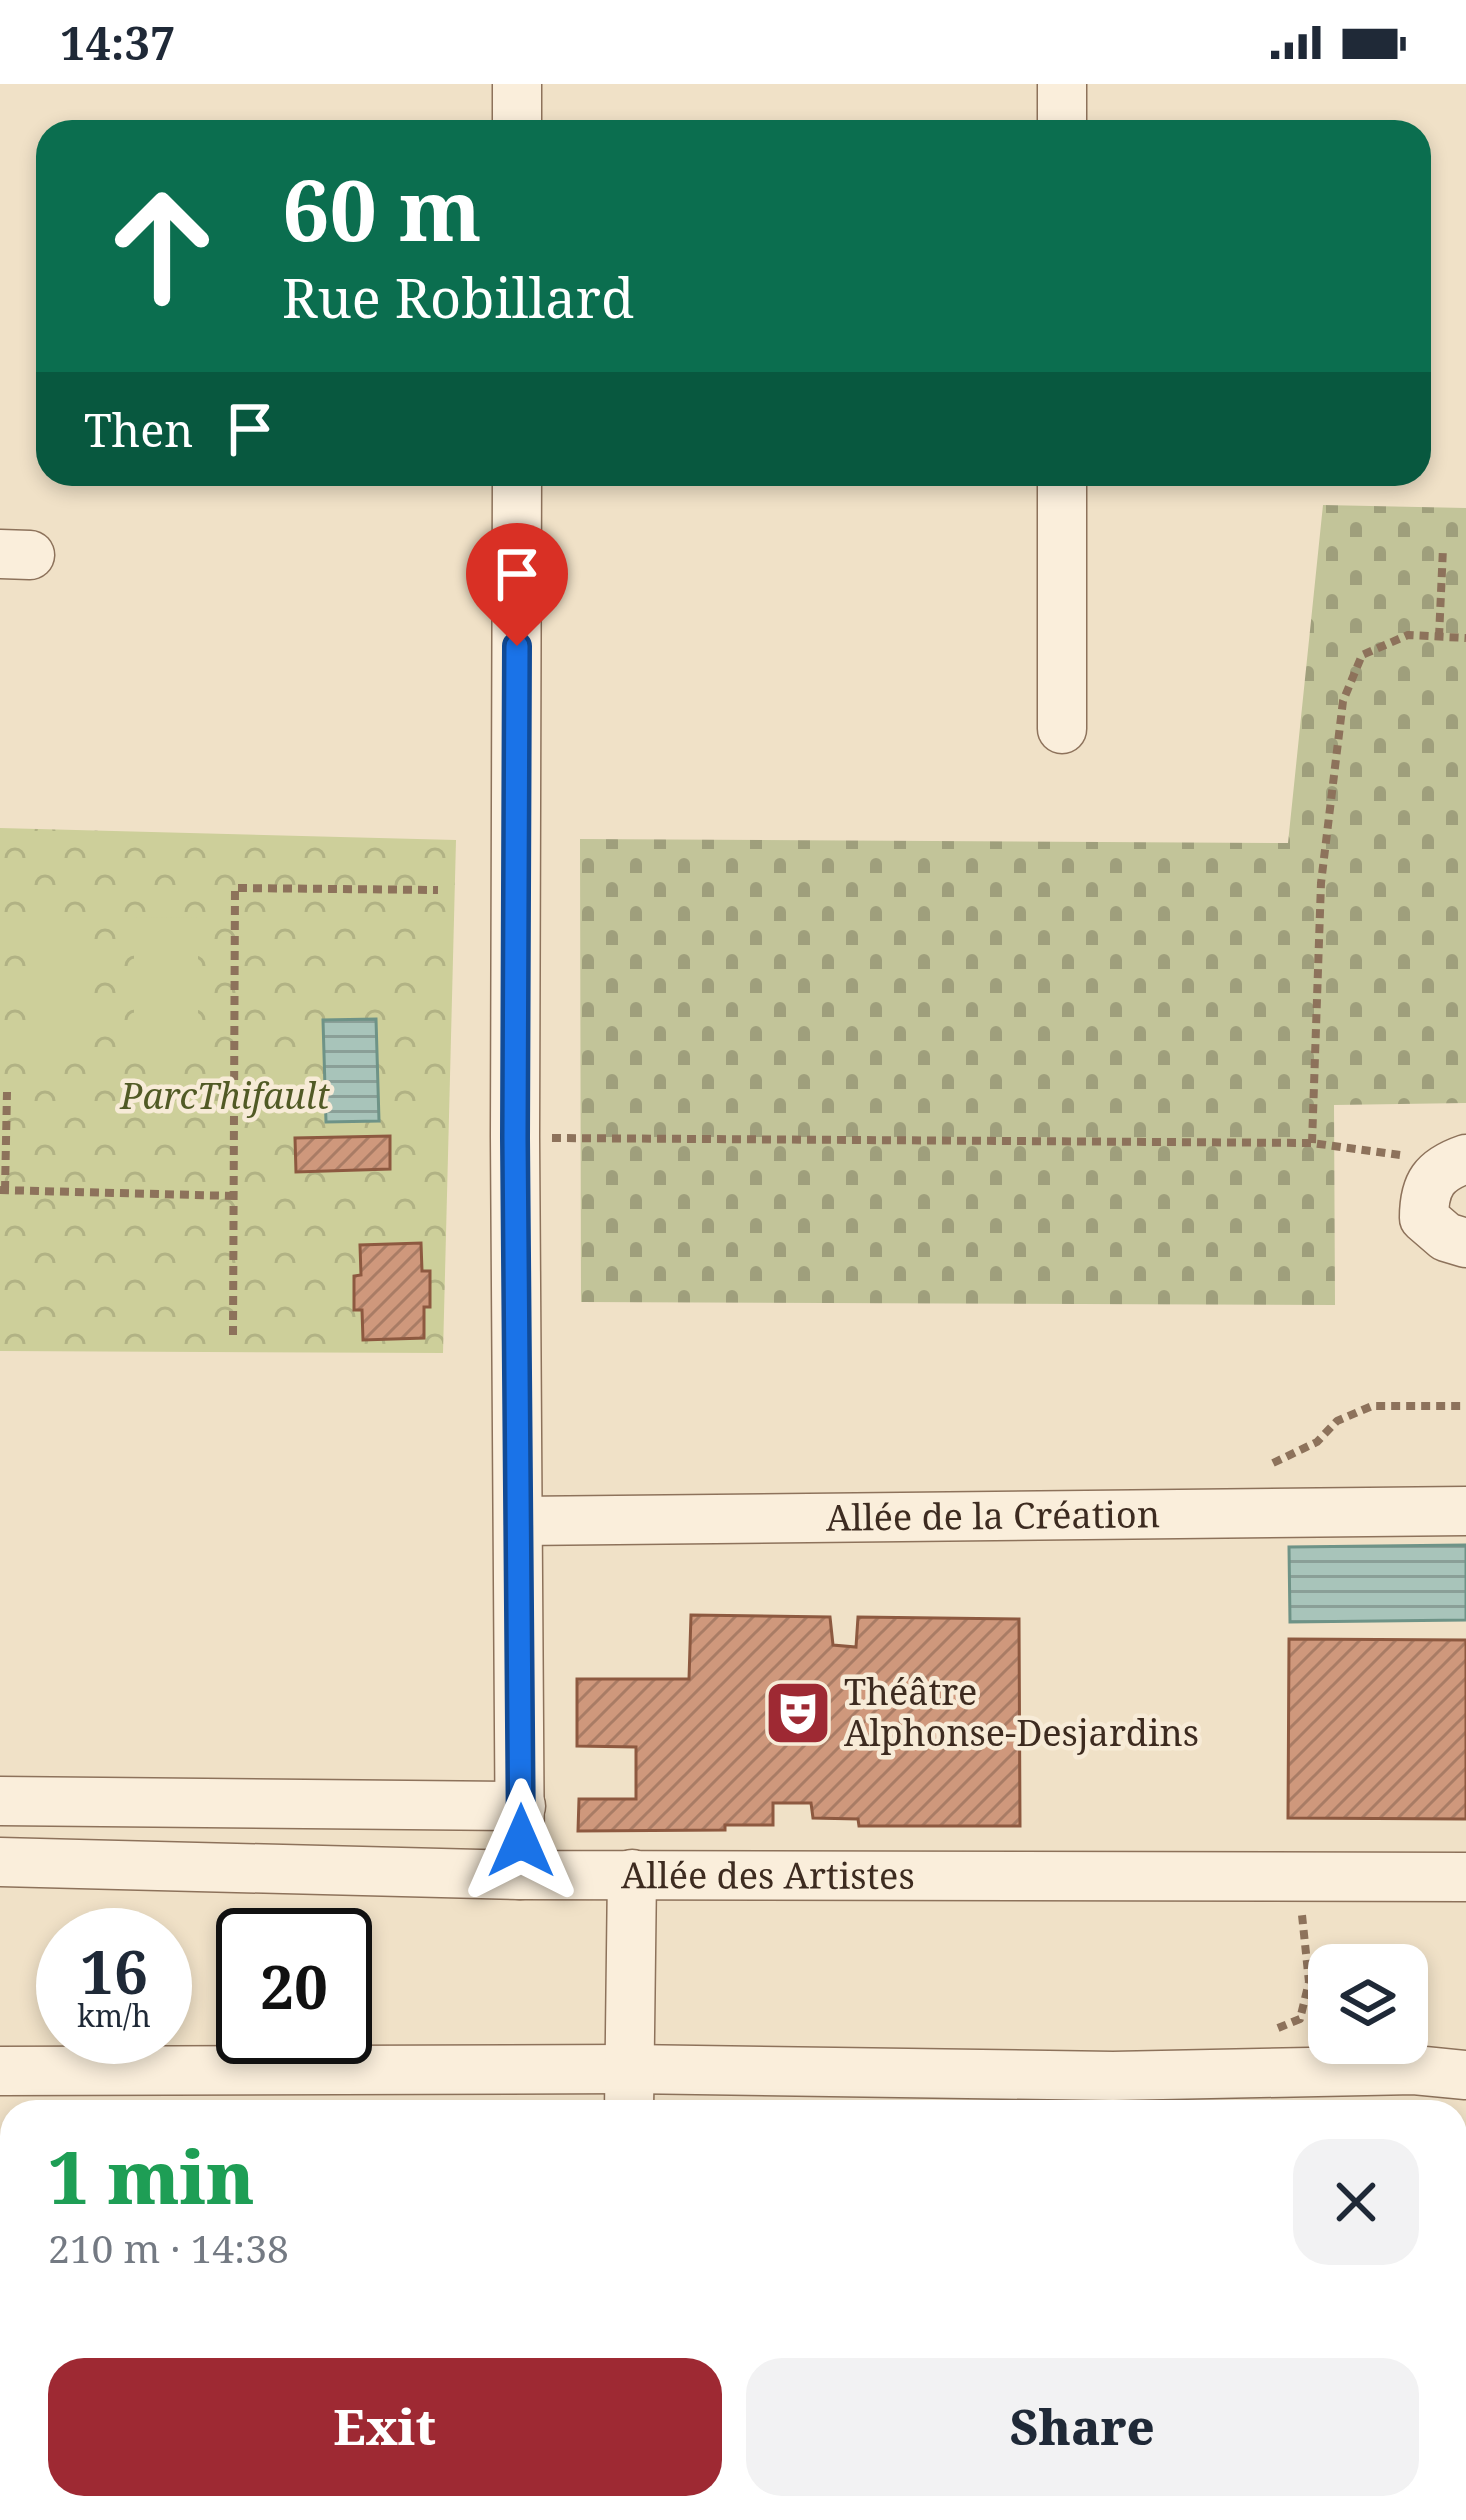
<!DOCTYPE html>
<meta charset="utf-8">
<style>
:root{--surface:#fff;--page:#f2f2f3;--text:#1f2937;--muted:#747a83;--accent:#9e2933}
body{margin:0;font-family:"Noto Serif",serif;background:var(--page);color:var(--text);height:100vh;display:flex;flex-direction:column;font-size:45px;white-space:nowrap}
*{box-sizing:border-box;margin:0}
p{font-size:39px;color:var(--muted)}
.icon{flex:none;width:66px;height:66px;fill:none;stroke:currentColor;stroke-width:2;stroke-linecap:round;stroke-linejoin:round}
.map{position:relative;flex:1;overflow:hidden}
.sheet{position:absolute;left:0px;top:2016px;width:1467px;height:420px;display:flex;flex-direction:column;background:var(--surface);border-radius:36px 36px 0 0;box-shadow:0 6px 18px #0003}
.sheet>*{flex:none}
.hud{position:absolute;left:36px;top:36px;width:1395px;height:366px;border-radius:36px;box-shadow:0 6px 18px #0003;background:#0b6e4f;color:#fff;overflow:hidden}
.tools{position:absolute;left:1308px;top:1860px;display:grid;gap:24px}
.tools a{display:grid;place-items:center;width:120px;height:120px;border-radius:24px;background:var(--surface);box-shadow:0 6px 18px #0003;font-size:60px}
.speed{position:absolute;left:36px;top:1824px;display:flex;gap:24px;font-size:60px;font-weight:700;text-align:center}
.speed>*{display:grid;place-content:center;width:156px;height:156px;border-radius:50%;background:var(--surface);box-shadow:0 6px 18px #0003;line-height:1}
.speed small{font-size:30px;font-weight:400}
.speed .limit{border:6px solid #111;border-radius:18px;background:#fff;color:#111}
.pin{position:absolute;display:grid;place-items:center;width:102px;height:102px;color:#fff;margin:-123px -51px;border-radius:50% 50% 50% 0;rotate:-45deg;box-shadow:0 0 12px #0007}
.pin .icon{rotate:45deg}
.me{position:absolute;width:132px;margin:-66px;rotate:0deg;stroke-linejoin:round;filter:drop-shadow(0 0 9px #0008)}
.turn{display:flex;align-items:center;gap:42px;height:252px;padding:0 48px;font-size:54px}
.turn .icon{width:156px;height:156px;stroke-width:2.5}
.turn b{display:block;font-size:84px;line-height:102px}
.then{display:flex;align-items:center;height:114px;padding:0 48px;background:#0003;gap:24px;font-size:45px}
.round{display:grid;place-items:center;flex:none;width:126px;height:126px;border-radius:36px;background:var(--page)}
.head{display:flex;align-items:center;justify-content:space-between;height:204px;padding:0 48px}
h1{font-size:72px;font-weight:800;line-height:90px;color:#1e9e55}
.primary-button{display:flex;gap:24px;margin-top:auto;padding:24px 48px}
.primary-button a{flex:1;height:138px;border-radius:36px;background:var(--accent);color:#fff;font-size:48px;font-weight:800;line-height:138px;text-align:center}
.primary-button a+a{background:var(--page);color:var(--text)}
.status{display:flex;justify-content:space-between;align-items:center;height:84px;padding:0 60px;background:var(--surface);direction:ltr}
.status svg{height:33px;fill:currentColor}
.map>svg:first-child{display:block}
</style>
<div class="status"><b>14:37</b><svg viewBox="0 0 49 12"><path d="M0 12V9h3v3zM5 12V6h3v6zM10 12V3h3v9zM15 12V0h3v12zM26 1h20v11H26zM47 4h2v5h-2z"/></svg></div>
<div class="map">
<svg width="1466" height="2436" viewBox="0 0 1466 2436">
<defs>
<pattern id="cemetery-stones" width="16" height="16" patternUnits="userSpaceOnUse" patternTransform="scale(3)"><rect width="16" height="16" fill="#c2c499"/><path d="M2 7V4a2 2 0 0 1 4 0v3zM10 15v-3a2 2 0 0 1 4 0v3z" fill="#9f9f7c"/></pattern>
<pattern id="park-crowns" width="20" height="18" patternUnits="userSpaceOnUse" patternTransform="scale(3)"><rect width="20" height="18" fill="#cdcf9a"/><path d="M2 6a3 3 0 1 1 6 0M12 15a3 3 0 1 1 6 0" fill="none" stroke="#b1b284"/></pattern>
<pattern id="water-rules" width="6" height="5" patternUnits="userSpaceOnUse" patternTransform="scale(3)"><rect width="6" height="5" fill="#a8c4ba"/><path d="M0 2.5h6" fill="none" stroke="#8a9f97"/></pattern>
<pattern id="building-hatch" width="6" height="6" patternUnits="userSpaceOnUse" patternTransform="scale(3)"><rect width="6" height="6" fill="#cf987c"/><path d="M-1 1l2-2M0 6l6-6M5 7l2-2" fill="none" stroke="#a97c65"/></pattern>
</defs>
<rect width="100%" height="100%" fill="#f0e1c7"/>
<path fill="url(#cemetery-stones)" d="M 1323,421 L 1466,424 L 1466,1019 L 1334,1021 L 1335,1221 L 581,1218 L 580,755 L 1288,759 Z"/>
<path fill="url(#park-crowns)" d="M 0,744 L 456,756 L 443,1269 L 0,1267 Z"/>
<path fill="#cdcf9a" d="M 28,833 L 92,833 L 92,971 L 28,971 Z
M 134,833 L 198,834 L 198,971 L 134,971 Z"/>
<path fill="url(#water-rules)" stroke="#6e9387" stroke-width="3" d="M 376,935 L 379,1037 L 326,1038 L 323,936 Z
M 1466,1461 L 1466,1536 L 1290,1538 L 1289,1463 Z"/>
<path fill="url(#building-hatch)" stroke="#8d5940" stroke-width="3" d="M 390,1052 L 390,1085 L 296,1088 L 295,1054 Z
M 421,1159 L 422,1187 L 430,1187 L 430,1223 L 424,1223 L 424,1254 L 363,1256 L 362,1226 L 354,1226 L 354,1192 L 361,1191 L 360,1161 Z
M 691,1531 L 830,1533 L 833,1561 L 856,1563 L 858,1533 L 1019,1535 L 1020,1742 L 859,1742 L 858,1735 L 813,1734 L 811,1719 L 773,1719 L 773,1741 L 725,1741 L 725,1746 L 578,1747 L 579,1715 L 636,1715 L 636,1663 L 577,1662 L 577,1595 L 689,1595 Z
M 1289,1555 L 1466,1556 L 1466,1735 L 1288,1734 Z"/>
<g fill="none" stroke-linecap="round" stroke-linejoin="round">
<defs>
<g id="minor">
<path d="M 1062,0 L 1062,48"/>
<path d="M 517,48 L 517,0"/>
<path d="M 517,390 L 515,1053 L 520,1791"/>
<path d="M 1062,390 L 1062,645"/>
<path d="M 0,470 L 30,471"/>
<path d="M 1466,1075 C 1434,1086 1424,1100 1424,1134 L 1446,1153 L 1466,1159"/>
<path id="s1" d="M 519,1437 L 1466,1427"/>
<path d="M 0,1717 L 521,1722"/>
<path id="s2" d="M 0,1778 L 520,1791 L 1466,1793"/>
<path d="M 0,1987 L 629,1985 L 1113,1992 L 1414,1986 L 1466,1991"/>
<path d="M 629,2028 L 632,1790"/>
<path d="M 1419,2424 L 1419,2436"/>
<path d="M 195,2436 L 195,2424"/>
</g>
</defs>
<use href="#minor" stroke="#8d725b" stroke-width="51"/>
<path stroke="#8d725b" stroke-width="8" stroke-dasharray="9 6" stroke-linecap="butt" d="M 1439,553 L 1443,464
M 552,1054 L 1312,1059 L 1400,1071
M 1312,1059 L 1321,799 L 1343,617 L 1362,571 L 1408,551 L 1466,554
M 0,1106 L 234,1112
M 5,1106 L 7,1008
M 233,1251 L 235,804 L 438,806
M 1273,1379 L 1317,1358 L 1337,1337 L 1372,1322 L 1466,1322
M 1278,1944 L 1300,1935 L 1309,1898 L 1302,1831"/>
<use href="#minor" stroke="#faeedb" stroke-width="48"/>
</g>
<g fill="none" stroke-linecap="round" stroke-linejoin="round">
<defs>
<path id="route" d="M 517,562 L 515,1054 L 521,1757"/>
</defs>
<use href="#route" stroke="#114b97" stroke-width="30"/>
<use href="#route" stroke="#1a73e8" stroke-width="21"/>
</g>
<defs>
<symbol id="theatre-square" viewBox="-11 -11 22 22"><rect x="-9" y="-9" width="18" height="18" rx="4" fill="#9e2933" stroke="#f7ebd7"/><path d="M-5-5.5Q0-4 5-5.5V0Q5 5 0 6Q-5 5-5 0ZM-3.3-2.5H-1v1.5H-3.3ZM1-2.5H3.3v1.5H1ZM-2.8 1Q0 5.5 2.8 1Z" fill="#fff"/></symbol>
</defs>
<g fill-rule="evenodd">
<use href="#theatre-square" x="760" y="1591" width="76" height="76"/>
</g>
<g text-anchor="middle" stroke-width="9" stroke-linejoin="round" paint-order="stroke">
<g font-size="36" font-style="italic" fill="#515a25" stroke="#f7ebd7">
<text x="225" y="1025">ParcThifault</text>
</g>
<g font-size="36" fill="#3d2b20" stroke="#f7ebd7">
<text dy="13" stroke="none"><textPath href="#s1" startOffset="474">Allée de la Création</textPath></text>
<text dy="13" stroke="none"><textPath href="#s2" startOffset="768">Allée des Artistes</textPath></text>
</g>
<g font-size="36" fill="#3d2b20" stroke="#f7ebd7" text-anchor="start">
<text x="844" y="1621">Théâtre<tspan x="844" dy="41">Alphonse-Desjardins</tspan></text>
</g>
</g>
</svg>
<div class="tools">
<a><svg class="icon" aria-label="layers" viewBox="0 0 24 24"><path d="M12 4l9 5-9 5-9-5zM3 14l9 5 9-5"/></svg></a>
</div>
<div class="speed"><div>16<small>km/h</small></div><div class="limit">20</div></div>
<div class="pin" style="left:517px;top:562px;background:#d93025"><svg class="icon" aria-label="arrive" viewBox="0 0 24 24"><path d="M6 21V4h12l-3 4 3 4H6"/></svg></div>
<svg class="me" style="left:521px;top:1757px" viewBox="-20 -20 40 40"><path d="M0-17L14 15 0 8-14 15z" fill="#1a73e8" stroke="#fff" stroke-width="4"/></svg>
<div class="hud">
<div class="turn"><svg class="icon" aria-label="ahead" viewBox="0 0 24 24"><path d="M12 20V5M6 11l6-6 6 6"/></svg><div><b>60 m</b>Rue Robillard</div></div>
<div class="then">Then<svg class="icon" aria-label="arrive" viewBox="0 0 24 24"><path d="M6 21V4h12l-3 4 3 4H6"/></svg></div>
</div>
<section class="sheet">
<div class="head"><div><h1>1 min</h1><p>210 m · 14:38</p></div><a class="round"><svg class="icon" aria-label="close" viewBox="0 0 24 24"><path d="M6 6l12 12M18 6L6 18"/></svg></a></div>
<div class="primary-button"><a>Exit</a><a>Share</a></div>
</section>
</div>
